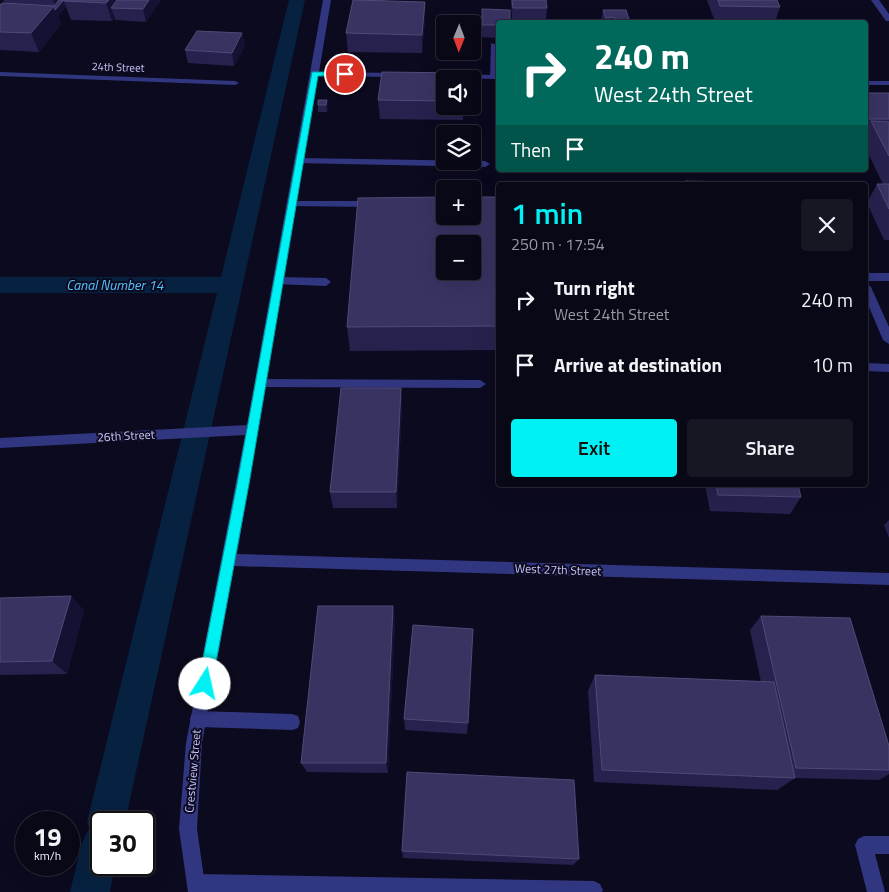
<!DOCTYPE html>
<meta charset="utf-8">
<style>
:root{--surface:#090816;--page:#171623;--text:#f1f3f6;--muted:#999aa1;--line:#292935;--accent:#00f1f3}
body{margin:0;font-family:"Titillium Web",sans-serif;background:var(--page);color:var(--text);height:100vh;display:flex;flex-direction:column;font-size:19px;white-space:nowrap}
*{box-sizing:border-box;margin:0}
p{font-size:16px;color:var(--muted)}
.icon{flex:none;width:28px;height:28px;fill:none;stroke:currentColor;stroke-width:2;stroke-linecap:round;stroke-linejoin:round}
.map{position:relative;flex:1;overflow:hidden}
.details{position:absolute;left:496px;top:182px;width:372px;height:305px;display:flex;flex-direction:column;background:var(--surface);border-radius:5px;box-shadow:0 5px 20px #0002,0 0 0 1px var(--line)}
.details>*{flex:none}
.top-card{position:absolute;left:496px;top:20px;width:372px;height:152px;border-radius:5px;box-shadow:0 5px 20px #0002,0 0 0 1px var(--line);background:#00695c;color:#fff;overflow:hidden}
.needle{width:32px;rotate:181deg}
.fabs{position:absolute;left:436px;top:15px;display:grid;gap:10px}
.fabs a{display:grid;place-items:center;width:45px;height:45px;border-radius:5px;background:var(--surface);box-shadow:0 5px 20px #0002,0 0 0 1px var(--line);font-size:25px}
.speed{position:absolute;left:15px;top:811px;display:flex;gap:10px;font-size:25px;font-weight:700;text-align:center}
.speed>*{display:grid;place-content:center;width:65px;height:65px;border-radius:50%;background:var(--surface);box-shadow:0 5px 20px #0002,0 0 0 1px var(--line);line-height:1}
.speed small{font-size:12px;font-weight:400}
.speed .limit{border:2px solid #111;border-radius:8px;background:#fff;color:#111}
.pin{position:absolute;display:grid;place-items:center;width:42px;height:42px;color:#fff;margin:-21px;border:2px solid #fff;border-radius:50%;box-shadow:0 1px 5px #0007}
.me{position:absolute;width:55px;margin:-28px;rotate:10deg;stroke-linejoin:round;filter:drop-shadow(0 0 4px #0008)}
.turn{display:flex;align-items:center;gap:18px;height:105px;padding:0 15px;font-size:22px}
.turn .icon{width:65px;height:65px;stroke-width:2.5}
.turn b{display:block;font-size:35px;line-height:42px}
.then{display:flex;align-items:center;height:48px;padding:0 15px;background:#0003;gap:10px;font-size:19px}
.round{display:grid;place-items:center;flex:none;width:52px;height:52px;border-radius:5px;background:var(--page)}
.summary{display:flex;align-items:center;justify-content:space-between;height:85px;padding:0 15px}
h1{font-size:30px;font-weight:600;line-height:38px;color:var(--accent)}
.cta{display:flex;gap:10px;margin-top:auto;padding:10px 15px}
.cta a{flex:1;height:58px;border-radius:5px;background:var(--accent);color:#111;font-size:20px;font-weight:600;line-height:58px;text-align:center}
.cta a+a{background:var(--page);color:var(--text)}
ul{padding:0;list-style:none}
li{display:flex;align-items:center;gap:15px;height:65px;padding:0 15px}
li div{flex:1}
li b{display:block;font-size:19px}
li em{font-style:normal}
.map>svg:first-child{display:block}
</style>
<div class="map">
<svg width="889" height="892" viewBox="0 0 889 892">
<rect width="100%" height="100%" fill="#0c0a1e"/>
<g fill="none" stroke-linecap="round" stroke-linejoin="round">
<path fill="#072241" fill-rule="evenodd" d="M 289,0 L 305,0 L 125,822 L 101,822 L 101,865 L 115,865 L 110,892 L 70,892 L 82,843 L 88,830 L 90,829 L 87,822 L 217,293 L 0,293 L 0,277 L 221,277 Z"/>
<path fill="#313681" fill-rule="evenodd" d="M 491,43 L 498,45 L 498,77 L 494,79 L 490,77 Z
M 299,158 L 485,161 L 490,164 L 485,167 L 296,163 L 296,159 Z
M 291,201 L 373,201 L 378,204 L 373,207 L 288,206 L 286,204 Z
M 866,273 L 889,273 L 889,281 L 866,281 Z
M 278,277 L 326,278 L 331,282 L 326,286 L 274,284 L 273,281 Z
M 866,283 L 871,287 L 889,327 L 889,344 L 883,340 L 866,300 Z
M 866,363 L 889,364 L 889,372 L 866,371 Z
M 260,379 L 480,380 L 486,384 L 480,388 L 260,387 L 254,383 Z
M 198,711 L 292,714 L 298,716 L 300,722 L 298,728 L 292,730 L 198,727 L 192,725 L 190,719 L 192,713 Z
M 864,836 L 889,836 L 889,854 L 875,854 L 885,892 L 867,892 L 855,845 L 858,839 Z
M 196,874 L 594,881 L 600,884 L 603,890 L 602,892 L 196,892 L 190,889 L 187,883 L 190,877 Z"/>
<path fill="#313681" fill-rule="evenodd" d="M 323,0 L 331,0 L 319,72 L 397,73 L 401,75 L 397,77 L 318,76 L 237,554 L 889,573 L 889,585 L 234,566 L 202,743 L 197,829 L 206,892 L 188,892 L 179,829 L 186,743 L 245,435 L 0,448 L 0,438 L 247,425 Z
M 871,0 L 879,0 L 889,14 L 889,21 L 886,21 Z
M 0,72 L 235,81 L 239,83 L 235,85 L 0,76 Z
M 444,74 L 499,75 L 499,79 L 447,78 L 444,78 Z
M 866,81 L 889,81 L 889,85 L 866,85 Z"/>
</g>
<path fill="#26224e" d="M 3,0 L 161,0 L 146,22 L 115,20 L 115,18 L 112,21 L 71,20 L 66,7 L 58,16 L 61,24 L 39,52 L 0,50 L 0,5 L 5,3 Z
M 356,0 L 387,0 L 387,1 L 425,20 L 422,53 L 348,52 L 346,33 Z
M 511,0 L 546,0 L 547,8 L 546,21 L 512,20 Z
M 707,0 L 777,0 L 780,7 L 775,22 L 715,22 Z
M 482,9 L 499,22 L 499,38 L 481,37 Z
M 603,10 L 630,22 L 601,22 Z
M 242,33 L 245,46 L 234,66 L 188,63 L 185,50 Z
M 445,79 L 445,106 L 463,106 L 463,120 L 380,119 L 378,100 Z
M 866,93 L 889,93 L 889,240 L 884,240 L 867,203 L 877,184 L 883,184 L 866,149 Z
M 318,100 L 328,106 L 327,112 L 318,112 Z
M 499,197 L 499,350 L 350,351 L 347,327 Z
M 401,388 L 402,406 L 397,508 L 333,508 L 330,492 Z
M 705,485 L 798,485 L 801,497 L 790,514 L 710,511 Z
M 889,520 L 889,538 L 884,525 Z
M 0,598 L 84,610 L 67,674 L 0,675 Z
M 393,606 L 395,620 L 388,773 L 307,772 L 301,763 Z
M 761,616 L 889,746 L 889,774 L 879,780 L 795,778 L 777,790 L 594,782 L 588,691 L 595,675 L 761,682 L 750,630 Z
M 404,719 L 468,723 L 467,734 L 405,730 Z
M 402,851 L 579,859 L 573,865 L 403,858 Z"/>
<path fill="#141133" d="M 53,0 L 67,0 L 64,2 L 66,7 L 58,16 L 61,24 L 39,52 L 31,33 L 54,6 L 56,9 Z
M 109,0 L 128,0 L 111,8 L 115,18 L 112,21 L 106,3 Z
M 149,0 L 161,0 L 146,22 L 143,9 Z
M 425,2 L 425,20 L 422,53 L 422,35 Z
M 242,33 L 245,46 L 234,66 L 232,53 Z
M 327,100 L 328,106 L 327,112 L 326,105 Z
M 401,388 L 402,406 L 397,508 L 396,492 Z
M 71,596 L 84,610 L 67,674 L 52,661 Z
M 393,606 L 395,620 L 388,773 L 386,763 Z"/>
<path fill="#383361" stroke="#4e4b7a" fill-rule="evenodd" d="M 59,0 L 64,0 L 55,10 L 54,6 Z
M 65,0 L 109,0 L 106,3 L 64,1 Z
M 117,0 L 149,0 L 143,9 L 111,8 Z
M 353,0 L 425,2 L 422,35 L 346,33 Z
M 512,0 L 546,0 L 547,8 L 513,8 Z
M 718,0 L 777,0 L 780,7 L 720,6 Z
M 2,3 L 54,6 L 31,33 L 0,32 L 0,5 Z
M 482,9 L 510,10 L 510,22 L 499,22 L 499,25 L 482,25 Z
M 603,10 L 626,10 L 630,22 L 616,22 L 614,17 L 606,18 Z
M 547,20 L 584,20 L 585,22 L 547,22 Z
M 197,31 L 242,33 L 232,53 L 185,50 Z
M 382,72 L 464,73 L 464,79 L 445,79 L 445,101 L 378,100 Z
M 866,93 L 889,93 L 889,119 L 866,119 Z
M 318,100 L 327,100 L 326,105 L 318,105 Z
M 871,121 L 889,122 L 889,156 Z
M 685,181 L 830,184 L 831,185 L 686,185 Z
M 877,184 L 889,184 L 889,209 Z
M 445,197 L 445,216 L 472,216 L 472,197 L 499,197 L 499,326 L 347,327 L 358,198 ZM 445,244 L 472,244 L 472,271 L 445,271 Z
M 341,388 L 401,388 L 396,492 L 330,492 Z
M 716,485 L 798,485 L 801,497 L 718,495 Z
M 71,596 L 52,661 L 0,662 L 0,598 Z
M 318,606 L 393,606 L 386,763 L 301,763 Z
M 761,616 L 850,618 L 889,746 L 889,770 L 796,768 Z
M 413,625 L 473,629 L 468,723 L 404,719 Z
M 595,675 L 774,682 L 795,778 L 602,770 Z
M 407,772 L 574,780 L 579,859 L 402,851 Z"/>
<path fill="#00f1f3" stroke="#009d9e" d="M 312,72 L 345,72 L 349,74 L 345,76 L 318,76 L 249,484 L 212,684 L 210,689 L 205,691 L 200,689 L 198,684 L 237,484 Z"/>
<g text-anchor="middle" stroke-width="4" stroke-linejoin="round" paint-order="stroke">
<g font-size="11" fill="#c9c8ff" stroke="#0c0a1e">
<text transform="translate(118 67) rotate(2)" y="4">24th Street</text>
</g>
<g font-size="12" fill="#c9c8ff" stroke="#0c0a1e">
<text transform="translate(126 436) rotate(-3)" y="4">26th Street</text>
<text transform="translate(558 570) rotate(2)" y="4">West 27th Street</text>
<text transform="translate(193 771) rotate(-85)" y="4">Crestview Street</text>
</g>
<g font-size="14" font-style="italic" fill="#56c1ff" stroke="#0c0a1e">
<text x="115" y="290">Canal Number 14</text>
</g>
</g>
</svg>
<div class="fabs">
<a><svg class="needle" viewBox="-14 -14 28 28"><path d="M0-13l5 13h-10z" fill="#e53935"/><path d="M0 13l5-13h-10z" fill="#999aa1"/></svg></a>
<a><svg class="icon" aria-label="sound" viewBox="0 0 24 24"><path d="M4 9h4l5-4v14l-5-4H4zM17 9q2 3 0 6"/></svg></a>
<a><svg class="icon" aria-label="layers" viewBox="0 0 24 24"><path d="M12 4l9 5-9 5-9-5zM3 14l9 5 9-5"/></svg></a>
<a>+</a>
<a>−</a>
</div>
<div class="speed"><div>19<small>km/h</small></div><div class="limit">30</div></div>
<div class="pin" style="left:345px;top:74px;background:#d93025"><svg class="icon" aria-label="arrive" viewBox="0 0 24 24"><path d="M6 21V4h12l-3 4 3 4H6"/></svg></div>
<svg class="me" style="left:205px;top:684px" viewBox="-20 -20 40 40"><circle r="19" fill="#fff"/><path d="M0-13L10 11 0 6-10 11z" fill="#00f1f3"/></svg>
<div class="top-card">
<div class="turn"><svg class="icon" aria-label="right" viewBox="0 0 24 24"><path d="M7 20v-9h11M14 6l5 5-5 5"/></svg><div><b>240 m</b>West 24th Street</div></div>
<div class="then">Then<svg class="icon" aria-label="arrive" viewBox="0 0 24 24"><path d="M6 21V4h12l-3 4 3 4H6"/></svg></div>
</div>
<section class="details">
<div class="summary"><div><h1>1 min</h1><p>250 m · 17:54</p></div><a class="round"><svg class="icon" aria-label="close" viewBox="0 0 24 24"><path d="M6 6l12 12M18 6L6 18"/></svg></a></div>
<ul>
<li><svg class="icon" aria-label="right" viewBox="0 0 24 24"><path d="M7 20v-9h11M14 6l5 5-5 5"/></svg><div><b>Turn right</b><p>West 24th Street</p></div><em>240 m</em></li>
<li><svg class="icon" aria-label="arrive" viewBox="0 0 24 24"><path d="M6 21V4h12l-3 4 3 4H6"/></svg><div><b>Arrive at destination</b></div><em>10 m</em></li>
</ul>
<div class="cta"><a>Exit</a><a>Share</a></div>
</section>
</div>
